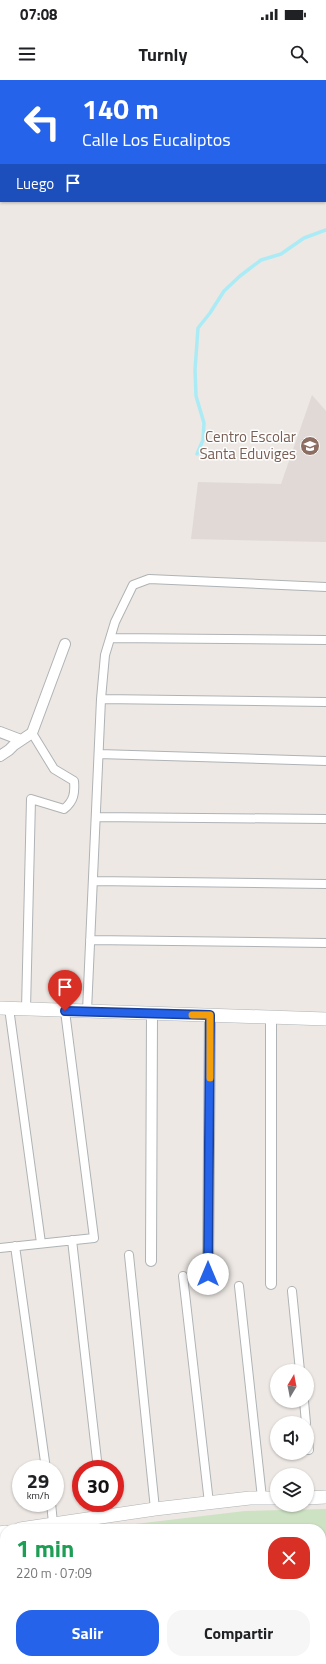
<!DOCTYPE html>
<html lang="es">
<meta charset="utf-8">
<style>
:root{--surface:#fff;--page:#f6f6f6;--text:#202124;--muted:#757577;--accent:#2563eb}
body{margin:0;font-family:"Titillium Web",sans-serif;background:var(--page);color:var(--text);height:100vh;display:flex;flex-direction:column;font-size:15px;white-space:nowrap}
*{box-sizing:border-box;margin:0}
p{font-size:13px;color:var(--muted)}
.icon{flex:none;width:22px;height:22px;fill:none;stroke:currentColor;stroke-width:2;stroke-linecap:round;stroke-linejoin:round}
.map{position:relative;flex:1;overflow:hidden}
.drawer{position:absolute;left:0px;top:1444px;width:326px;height:140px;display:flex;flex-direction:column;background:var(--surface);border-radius:16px 16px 0 0;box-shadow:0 1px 3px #0004}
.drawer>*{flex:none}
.banner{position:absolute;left:0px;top:0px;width:326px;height:122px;box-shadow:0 1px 3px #0004;background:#2563eb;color:#fff;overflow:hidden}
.needle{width:26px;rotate:10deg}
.buttons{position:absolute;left:270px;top:1284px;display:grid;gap:8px}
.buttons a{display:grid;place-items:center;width:44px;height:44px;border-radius:50%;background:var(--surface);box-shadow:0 1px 3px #0004;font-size:20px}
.speed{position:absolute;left:12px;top:1380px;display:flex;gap:8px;font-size:20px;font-weight:700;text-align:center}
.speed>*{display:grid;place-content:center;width:52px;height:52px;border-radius:50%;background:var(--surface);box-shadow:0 1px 3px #0004;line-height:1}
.speed small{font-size:10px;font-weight:400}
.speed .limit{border:6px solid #d22;background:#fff;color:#111}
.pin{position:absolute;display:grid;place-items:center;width:34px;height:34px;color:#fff;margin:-41px -17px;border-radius:50% 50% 50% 0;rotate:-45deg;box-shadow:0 0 4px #0007}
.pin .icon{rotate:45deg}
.me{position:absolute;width:44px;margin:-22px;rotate:0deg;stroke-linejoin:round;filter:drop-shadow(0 0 3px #0008)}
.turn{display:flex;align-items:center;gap:14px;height:84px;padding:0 16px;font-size:18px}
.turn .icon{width:52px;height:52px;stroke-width:2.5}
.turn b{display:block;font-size:28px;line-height:34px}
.then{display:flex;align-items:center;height:38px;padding:0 16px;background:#0003;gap:8px;font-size:15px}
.round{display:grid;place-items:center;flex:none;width:42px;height:42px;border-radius:16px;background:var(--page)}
.summary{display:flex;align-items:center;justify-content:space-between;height:68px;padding:0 16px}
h1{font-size:24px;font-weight:700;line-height:30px;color:#1e9e55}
.action{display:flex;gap:8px;margin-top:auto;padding:8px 16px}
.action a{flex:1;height:46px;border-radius:16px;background:var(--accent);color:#fff;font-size:16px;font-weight:700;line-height:46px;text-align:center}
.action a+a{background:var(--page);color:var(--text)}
.status{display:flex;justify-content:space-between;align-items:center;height:28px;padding:0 20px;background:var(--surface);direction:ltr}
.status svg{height:11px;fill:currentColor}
header{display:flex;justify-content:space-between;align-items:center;height:52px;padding:0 16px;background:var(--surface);font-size:18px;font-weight:700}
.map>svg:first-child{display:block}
</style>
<div class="status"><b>07:08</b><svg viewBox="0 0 49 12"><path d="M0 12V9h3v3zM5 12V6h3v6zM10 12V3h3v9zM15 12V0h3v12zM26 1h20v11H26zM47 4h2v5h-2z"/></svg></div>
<header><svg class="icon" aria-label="menu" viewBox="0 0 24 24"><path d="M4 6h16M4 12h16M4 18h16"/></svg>Turnly<svg class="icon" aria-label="search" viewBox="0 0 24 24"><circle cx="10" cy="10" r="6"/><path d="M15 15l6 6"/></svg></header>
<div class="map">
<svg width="326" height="1584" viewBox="0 0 326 1584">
<rect width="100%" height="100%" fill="#ede8e4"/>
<path fill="#e0d9d5" d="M 312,315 L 326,331 L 326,462 L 191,459 L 198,402 L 281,404 Z"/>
<path fill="#cce2c3" d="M 326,1429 L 326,1508 L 321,1506 L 321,1449 L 93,1449 L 245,1431 Z"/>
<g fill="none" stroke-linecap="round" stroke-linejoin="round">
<path stroke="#abebf6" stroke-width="3.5" d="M 308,0 L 309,1
M 325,23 L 326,24
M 197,374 L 203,360 L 204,343 L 196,316 L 195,290 L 198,248 L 210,233 L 224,211 L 240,196 L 261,180 L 281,174 L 304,158 L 326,150"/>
<defs>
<path id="pedestrian" d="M 111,558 L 326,560
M 101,619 L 326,622
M 99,674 L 326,681
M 96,737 L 326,739
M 93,801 L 326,804
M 90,860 L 326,863
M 9,928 L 41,1163
M 26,929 L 31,719 L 64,729 C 74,721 75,713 74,701 L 54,689 L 32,653
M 87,931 L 101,619 L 105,575 L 115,542 L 133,505 L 149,499 L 326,507
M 72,1160 L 98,1389
M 15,1166 L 46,1389
M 0,1168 L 94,1158 L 65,931
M 129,1175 L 155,1429
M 183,1196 L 209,1423
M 239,1206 L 262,1418
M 292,1211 L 300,1291
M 304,1321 L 306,1343
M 307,1352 L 309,1370
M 51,1423 L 53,1443
M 102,1423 L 103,1436"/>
<path id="minor" d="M 0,652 L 21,660
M 0,676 L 9,670 L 14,665 L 32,653 L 65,564
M 271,937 L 271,1204
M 151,1181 L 152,934
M 208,1194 L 210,935"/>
<path id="tertiary" d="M 0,928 L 326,939
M 307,1418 L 326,1417
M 20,1449 L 155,1429 L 250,1418 L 277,1418
M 0,1453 L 5,1452"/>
<path id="trunk" d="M 0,1480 L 5,1479
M 321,1506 L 326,1508
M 0,1518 L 5,1518
M 321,1555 L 326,1556"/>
</defs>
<use href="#pedestrian" stroke="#afb3b5" stroke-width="10"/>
<use href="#minor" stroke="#afb3b5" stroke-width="12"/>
<use href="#tertiary" stroke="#afb3b5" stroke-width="14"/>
<use href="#trunk" stroke="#d86319" stroke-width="18"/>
<path stroke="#a7d0a7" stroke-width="2" stroke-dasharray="4 2" stroke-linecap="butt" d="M 0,1558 L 1,1554
M 48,1584 L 49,1579
M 105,1584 L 106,1579
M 158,1584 L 159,1579
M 211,1584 L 212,1579
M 264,1584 L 265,1579"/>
<use href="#pedestrian" stroke="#fff" stroke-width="8"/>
<use href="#minor" stroke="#fff" stroke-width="10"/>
<use href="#tertiary" stroke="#fff" stroke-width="13"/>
<use href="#trunk" stroke="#f4caa4" stroke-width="17"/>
</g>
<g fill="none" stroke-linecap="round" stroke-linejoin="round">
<defs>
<path id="route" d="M 65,931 L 210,935 L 208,1194"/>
</defs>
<use href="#route" stroke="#184099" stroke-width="10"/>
<use href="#route" stroke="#2563eb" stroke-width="7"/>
<path stroke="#f59e0b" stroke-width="7" d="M 192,935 L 210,935 L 210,998"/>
</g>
<defs>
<symbol id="school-disc" viewBox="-11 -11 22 22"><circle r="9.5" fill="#8d6e63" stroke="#fff"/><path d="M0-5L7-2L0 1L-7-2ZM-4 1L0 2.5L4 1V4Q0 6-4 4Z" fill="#fff"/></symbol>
</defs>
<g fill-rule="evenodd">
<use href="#school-disc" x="299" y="355" width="22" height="22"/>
</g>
<g text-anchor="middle" stroke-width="3" stroke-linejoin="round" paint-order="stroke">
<g font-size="15" fill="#785e54" stroke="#fff" text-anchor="end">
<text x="296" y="362">Centro Escolar<tspan x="296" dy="17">Santa Eduviges</tspan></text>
</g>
</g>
</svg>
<div class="buttons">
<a><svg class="needle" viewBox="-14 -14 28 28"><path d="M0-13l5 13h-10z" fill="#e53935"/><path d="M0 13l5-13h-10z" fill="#757577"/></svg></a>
<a><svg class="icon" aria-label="sound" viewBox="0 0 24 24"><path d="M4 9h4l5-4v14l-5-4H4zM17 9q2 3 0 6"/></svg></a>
<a><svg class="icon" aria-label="layers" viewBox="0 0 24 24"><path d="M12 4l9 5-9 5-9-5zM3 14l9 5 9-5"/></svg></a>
</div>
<div class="speed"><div>29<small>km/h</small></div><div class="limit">30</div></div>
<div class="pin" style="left:65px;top:931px;background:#d93025"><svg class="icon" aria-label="arrive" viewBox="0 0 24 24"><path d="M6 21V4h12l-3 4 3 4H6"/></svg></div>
<svg class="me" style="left:208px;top:1194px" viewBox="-20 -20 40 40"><circle r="19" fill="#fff"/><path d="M0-13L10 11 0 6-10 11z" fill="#2563eb"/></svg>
<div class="banner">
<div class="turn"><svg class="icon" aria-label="left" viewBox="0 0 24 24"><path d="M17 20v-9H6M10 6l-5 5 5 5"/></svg><div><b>140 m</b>Calle Los Eucaliptos</div></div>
<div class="then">Luego<svg class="icon" aria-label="arrive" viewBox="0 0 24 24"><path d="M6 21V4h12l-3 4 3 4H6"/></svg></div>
</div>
<section class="drawer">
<div class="summary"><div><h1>1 min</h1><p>220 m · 07:09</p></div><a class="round" style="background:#d93025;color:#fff"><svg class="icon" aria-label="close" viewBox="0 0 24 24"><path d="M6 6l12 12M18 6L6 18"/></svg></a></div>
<div class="action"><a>Salir</a><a>Compartir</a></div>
</section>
</div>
